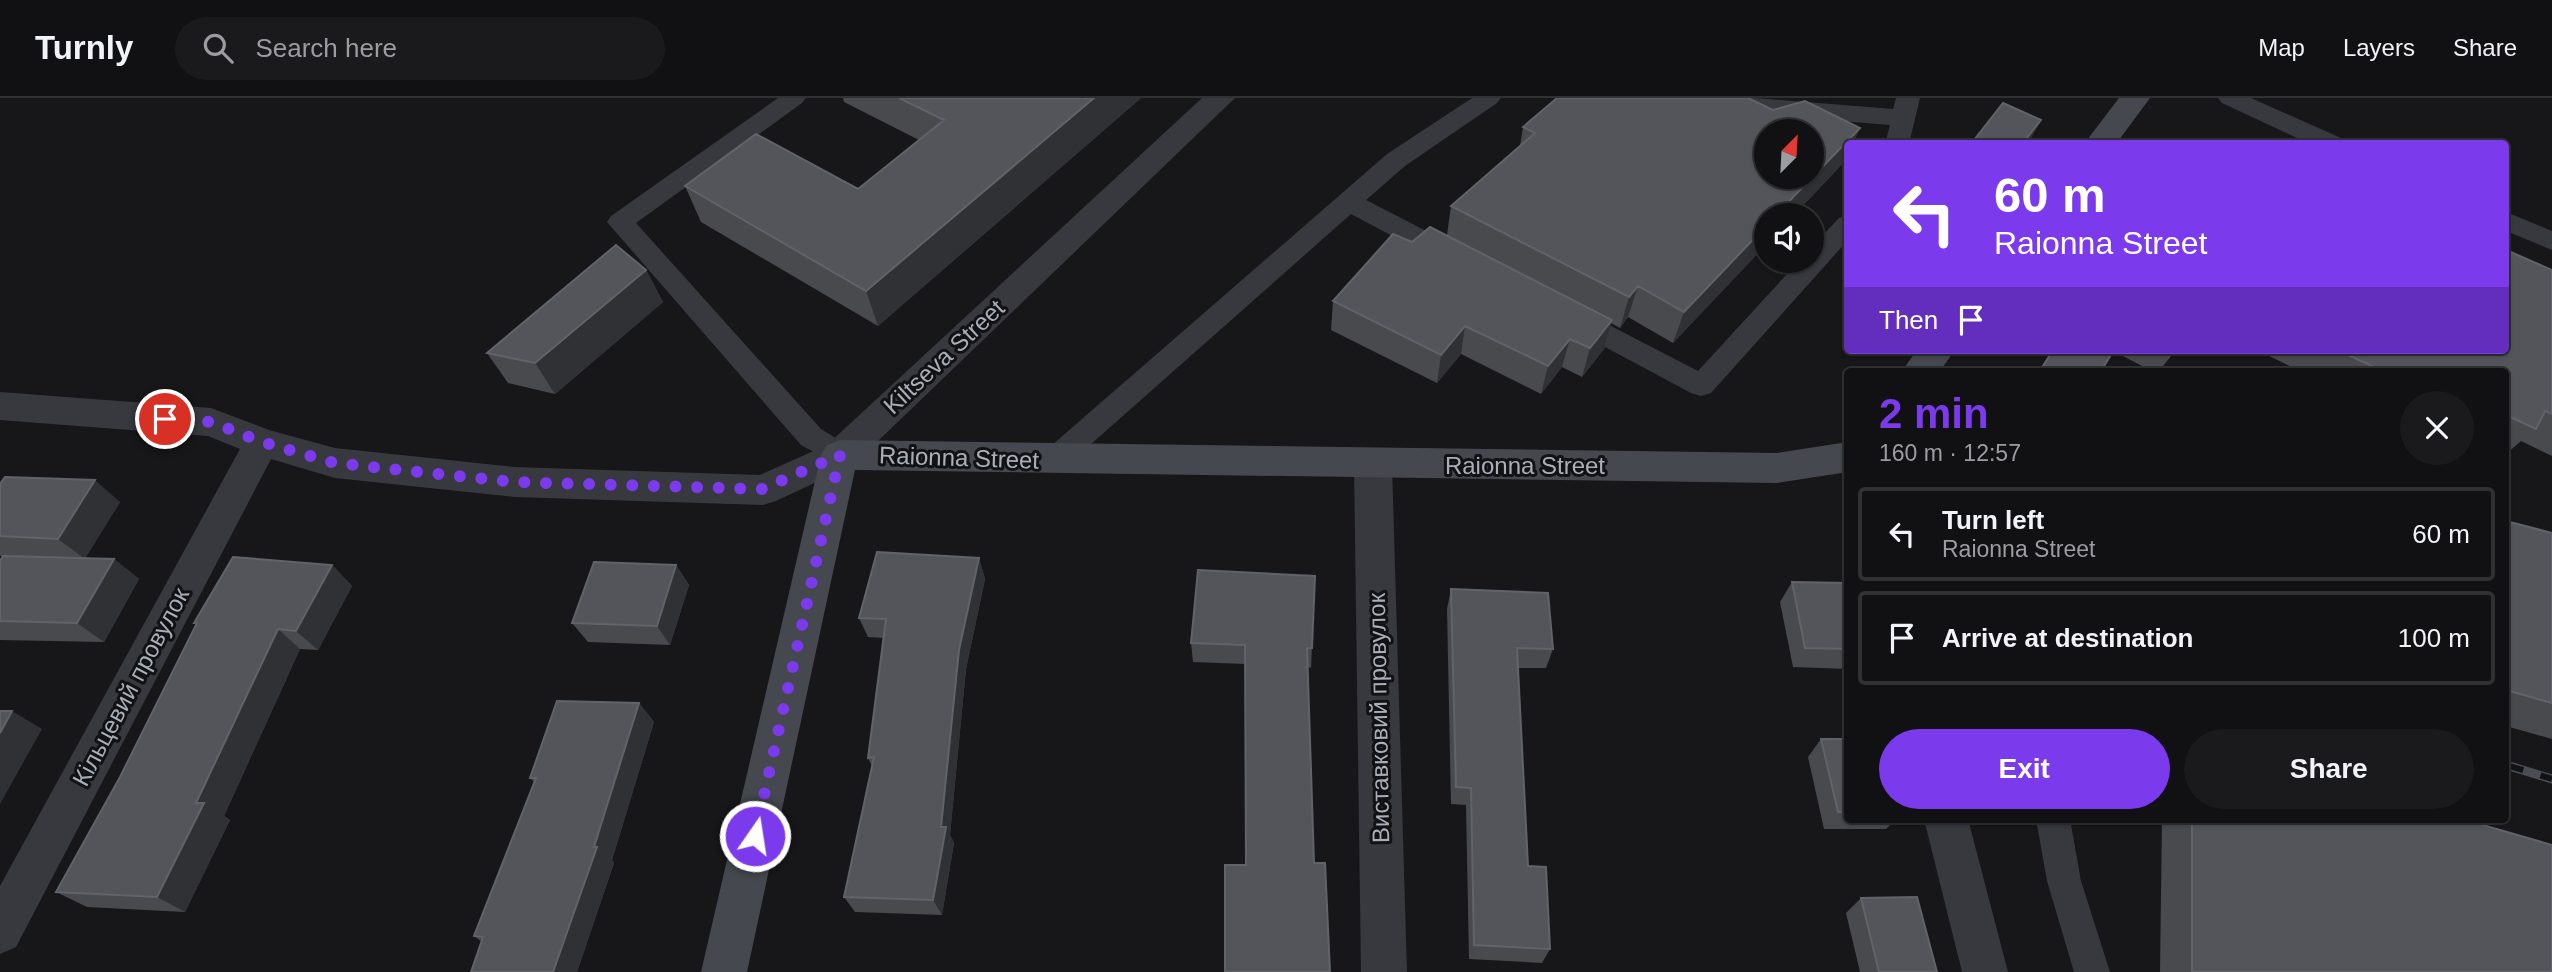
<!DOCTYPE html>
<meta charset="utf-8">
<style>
:root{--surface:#111113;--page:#1a1a1c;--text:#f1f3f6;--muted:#9c9da0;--line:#303133;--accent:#7c3aed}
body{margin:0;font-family:Helvetica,sans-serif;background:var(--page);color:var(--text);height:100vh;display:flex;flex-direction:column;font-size:26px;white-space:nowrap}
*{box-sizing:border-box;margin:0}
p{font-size:23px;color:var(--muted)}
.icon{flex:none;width:38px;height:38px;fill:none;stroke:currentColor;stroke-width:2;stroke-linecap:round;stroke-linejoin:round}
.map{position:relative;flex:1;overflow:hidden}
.side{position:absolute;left:1844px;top:270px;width:665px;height:455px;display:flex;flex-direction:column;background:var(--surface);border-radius:7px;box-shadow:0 2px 5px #0004,0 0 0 2px var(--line)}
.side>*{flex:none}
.hud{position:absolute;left:1844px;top:42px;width:665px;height:214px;border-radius:7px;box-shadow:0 2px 5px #0004,0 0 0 2px var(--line);background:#7c3aed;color:#fff;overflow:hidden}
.needle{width:46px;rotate:24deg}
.fabs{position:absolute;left:1754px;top:21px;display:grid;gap:14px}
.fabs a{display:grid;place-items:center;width:70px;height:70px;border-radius:50%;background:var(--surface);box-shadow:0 2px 5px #0004,0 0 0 2px var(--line);font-size:35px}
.pin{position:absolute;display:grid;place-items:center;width:60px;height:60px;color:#fff;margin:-30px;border:4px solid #fff;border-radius:50%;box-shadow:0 2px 7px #0007}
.me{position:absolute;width:77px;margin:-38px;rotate:13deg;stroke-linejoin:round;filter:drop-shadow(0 0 5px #0008)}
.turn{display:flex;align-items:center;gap:24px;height:147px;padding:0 35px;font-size:32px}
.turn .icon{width:91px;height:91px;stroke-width:2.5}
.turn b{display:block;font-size:49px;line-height:60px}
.then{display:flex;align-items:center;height:66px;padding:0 35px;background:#0003;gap:14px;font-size:26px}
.round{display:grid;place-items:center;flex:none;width:74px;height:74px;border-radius:37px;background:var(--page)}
.overview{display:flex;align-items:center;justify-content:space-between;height:119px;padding:0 35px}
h1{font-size:42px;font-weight:700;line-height:52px;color:var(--accent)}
.primary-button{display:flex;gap:14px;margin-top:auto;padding:14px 35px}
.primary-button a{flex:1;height:80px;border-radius:42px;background:var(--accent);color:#fff;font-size:28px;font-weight:700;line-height:80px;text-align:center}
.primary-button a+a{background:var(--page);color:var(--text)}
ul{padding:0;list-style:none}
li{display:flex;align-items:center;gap:21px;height:94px;margin:0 14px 10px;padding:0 21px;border:4px solid var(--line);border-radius:7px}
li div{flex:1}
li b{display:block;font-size:26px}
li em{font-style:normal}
header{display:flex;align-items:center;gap:42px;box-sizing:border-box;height:98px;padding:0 35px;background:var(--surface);border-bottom:2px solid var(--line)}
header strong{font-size:33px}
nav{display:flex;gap:38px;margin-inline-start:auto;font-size:24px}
.search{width:490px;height:63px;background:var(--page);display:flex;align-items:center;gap:18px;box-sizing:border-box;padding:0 24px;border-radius:38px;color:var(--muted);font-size:26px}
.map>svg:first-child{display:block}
</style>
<header>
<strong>Turnly</strong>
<div class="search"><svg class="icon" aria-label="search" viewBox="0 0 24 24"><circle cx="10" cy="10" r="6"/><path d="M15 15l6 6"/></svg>Search here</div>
<nav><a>Map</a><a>Layers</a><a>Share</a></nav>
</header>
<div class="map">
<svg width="2552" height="874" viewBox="0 0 2552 874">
<rect width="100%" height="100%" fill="#171719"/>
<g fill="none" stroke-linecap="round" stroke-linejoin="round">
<path fill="#37393e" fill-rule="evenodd" d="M 778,0 L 806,0 L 802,5 L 636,125 L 821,331 L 850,349 L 854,357 L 850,365 L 840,368 L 801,347 L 607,124 L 611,118 Z
M 1472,0 L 1501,0 L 1497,5 L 1405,68 L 1366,102 L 1463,152 L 1467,159 L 1463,166 L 1454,168 L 1445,166 L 1351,116 L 1064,370 L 1054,373 L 1044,370 L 1040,362 L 1044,354 L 1387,56 Z
M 1718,0 L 1755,0 L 1893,11 L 1896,0 L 1920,0 L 1909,46 L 1885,46 L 1890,27 L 1745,15 L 1722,5 Z
M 2218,0 L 2251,0 L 2341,40 L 2344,46 L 2310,46 L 2222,5 Z
M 2506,114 L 2552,133 L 2552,152 L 2506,133 Z
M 1848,117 L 1848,142 L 1711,295 L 1701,298 L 1691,295 L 1564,227 L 1560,220 L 1564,213 L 1573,210 L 1582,213 L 1698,273 L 1799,163 L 1811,163 L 1811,150 L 1839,120 Z
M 2036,721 L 2070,721 L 2081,783 L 2110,874 L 2074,874 L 2047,783 Z"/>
<path fill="#37393e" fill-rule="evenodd" d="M 1202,0 L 1235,0 L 853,367 L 776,403 L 763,407 L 514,399 L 335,380 L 271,361 L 16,849 L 0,856 L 0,788 L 240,351 L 208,338 L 0,322 L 0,294 L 211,310 L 269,332 L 335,350 L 514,369 L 760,377 L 827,347 Z
M 1373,352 L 1386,356 L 1392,367 L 1407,874 L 1361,874 L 1354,367 L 1360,356 Z
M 1924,721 L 1968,721 L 2008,874 L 1962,874 Z"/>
<path fill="#45484e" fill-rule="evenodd" d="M 2119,0 L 2150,0 L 2116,46 L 2084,46 Z
M 1917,252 L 1955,252 L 1940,273 L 1902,273 Z
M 840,342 L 1777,355 L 1848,344 L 1848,374 L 1777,385 L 855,372 L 747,874 L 701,874 L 821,357 L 827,347 Z"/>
<defs>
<path id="rail" d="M 2506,667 L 2552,681"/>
</defs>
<use href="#rail" stroke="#4a4d53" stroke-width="9"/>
<use href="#rail" stroke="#121214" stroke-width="6" stroke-dasharray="18" stroke-linecap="butt"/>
</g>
<path fill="#484a4e" d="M 843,0 L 1141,0 L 878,228 L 701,124 L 685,88 L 858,91 L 919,42 L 844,4 Z
M 1523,29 L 1846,62 L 1673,245 L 1628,219 L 1620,230 L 1611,225 L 1604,251 L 1582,279 L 1562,269 L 1541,296 L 1461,256 L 1437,285 L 1331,232 L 1333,203 L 1412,144 L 1447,137 L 1451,108 L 1520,48 Z
M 646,172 L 663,204 L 555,296 L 508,285 L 487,255 Z
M 2552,172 L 2552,358 L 2521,343 L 2506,356 L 2506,273 L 2300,273 L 2257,252 L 2506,252 Z
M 2052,252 L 2176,252 L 2159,273 L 2152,273 L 2113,253 L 2101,273 L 2039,273 Z
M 0,386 L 120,404 L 85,460 L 114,461 L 139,481 L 104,544 L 0,542 L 0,463 L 3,458 L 0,458 Z
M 2506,423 L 2552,435 L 2552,641 L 2506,628 Z
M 979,460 L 985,481 L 966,571 L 950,737 L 954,745 L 942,817 L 855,814 L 844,799 L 872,668 L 868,660 L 884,540 L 868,539 L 859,520 Z
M 332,467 L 352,488 L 318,552 L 300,551 L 224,718 L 230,722 L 185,814 L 87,809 L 56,794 L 120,679 L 196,527 L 194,525 Z
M 676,467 L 689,487 L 670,547 L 588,544 L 572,525 Z
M 1315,478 L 1311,570 L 1308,569 L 1246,767 L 1245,566 L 1193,564 L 1191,545 Z
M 1792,484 L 1848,485 L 1848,571 L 1793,569 L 1780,504 Z
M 1451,491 L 1553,551 L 1546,570 L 1518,570 L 1528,768 L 1550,851 L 1542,865 L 1469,861 L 1466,707 L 1451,706 L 1447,511 Z
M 639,605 L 654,624 L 612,762 L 614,765 L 577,874 L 471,874 L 482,844 L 474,838 L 534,684 L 530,680 Z
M 1821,641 L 1848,641 L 1848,721 L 1896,721 L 1886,731 L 1824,731 L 1808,659 Z
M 2162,721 L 2462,721 L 2552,874 L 2160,874 Z
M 1861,800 L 1937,874 L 1860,874 L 1846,815 Z"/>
<path fill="#303134" d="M 1094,0 L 1141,0 L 878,228 L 866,193 Z
M 2041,22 L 2028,46 L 2022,46 Z
M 1860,30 L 1853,46 L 1848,46 L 1848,58 L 1846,62 L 1794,117 L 1776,117 Z
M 1766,128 L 1766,147 L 1673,245 L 1684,214 Z
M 646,172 L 663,204 L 555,296 L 535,265 Z
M 1638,188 L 1628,219 L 1620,230 L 1629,199 Z
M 1612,222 L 1604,251 L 1582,279 L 1590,250 Z
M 1465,228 L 1461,256 L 1437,285 L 1441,257 Z
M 1570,241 L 1562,269 L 1541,296 L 1548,268 Z
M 95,382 L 120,404 L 85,461 L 58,441 Z
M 979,460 L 985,481 L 966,571 L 950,737 L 954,745 L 942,817 L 933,802 L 959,552 Z
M 114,461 L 139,481 L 104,544 L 77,525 Z
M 332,467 L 352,488 L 318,552 L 296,533 Z
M 676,467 L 689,487 L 670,547 L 657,528 Z
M 278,531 L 300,551 L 224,718 L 230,722 L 185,814 L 157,799 L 196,705 Z
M 639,605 L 654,624 L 612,762 L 614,765 L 577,874 L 553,874 Z
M 12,613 L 42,631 L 0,706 L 0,635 Z"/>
<path fill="#53555a" stroke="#606369" stroke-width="2" fill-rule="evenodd" d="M 899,0 L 1094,0 L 866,193 L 685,88 L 756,36 L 858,91 L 944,22 Z
M 1557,0 L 1748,0 L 1773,12 L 1805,3 L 1860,30 L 1776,117 L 1766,117 L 1766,128 L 1684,214 L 1638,188 L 1629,199 L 1451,108 L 1535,35 L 1523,29 ZM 1766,33 L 1811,33 L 1811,79 L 1766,79 Z
M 2003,5 L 2041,22 L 2022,46 L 1971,46 Z
M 1430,129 L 1612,222 L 1590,250 L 1570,241 L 1548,268 L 1465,228 L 1441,257 L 1333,203 L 1393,136 L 1412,144 Z
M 616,147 L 646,172 L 535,265 L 487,255 Z
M 2506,152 L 2552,172 L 2552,316 L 2545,313 L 2536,331 L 2506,317 L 2506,273 L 2382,273 L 2338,252 L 2506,252 Z
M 2053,252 L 2114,252 L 2101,273 L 2040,273 Z
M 5,379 L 95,382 L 58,441 L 0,438 L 0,386 Z
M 2506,423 L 2552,435 L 2552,605 L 2506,592 Z
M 877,454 L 979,460 L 959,552 L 941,729 L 946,729 L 933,802 L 844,799 L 874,659 L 868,660 L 886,521 L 859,520 Z
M 3,458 L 114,461 L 77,525 L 0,523 L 0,463 Z
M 233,459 L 332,467 L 296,533 L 278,531 L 196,705 L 204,705 L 157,799 L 56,794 L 120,679 L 197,525 L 194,525 Z
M 594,464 L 676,467 L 657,528 L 572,525 Z
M 1198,472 L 1315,478 L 1312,550 L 1307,550 L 1314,765 L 1325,765 L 1330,874 L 1225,874 L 1225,767 L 1246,767 L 1245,547 L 1191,545 Z
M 1792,484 L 1848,485 L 1848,551 L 1805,550 Z
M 1451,491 L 1548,495 L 1553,551 L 1517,550 L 1528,768 L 1546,769 L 1550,851 L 1474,847 L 1471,690 L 1456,689 Z
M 557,603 L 639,605 L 594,749 L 597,749 L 553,874 L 471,874 L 483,839 L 474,838 L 536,680 L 530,680 Z
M 0,613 L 12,613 L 0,635 Z
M 1821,641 L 1848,641 L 1848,714 L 1838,714 Z
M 2192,721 L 2462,721 L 2552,747 L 2552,874 L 2192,874 Z
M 1917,799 L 1937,874 L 1879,874 L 1861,800 Z"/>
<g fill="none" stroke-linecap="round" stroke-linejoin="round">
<path stroke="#7c3aed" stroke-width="12" stroke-dasharray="0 21.6" d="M 165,321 L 211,324 L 262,344 L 335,365 L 514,384 L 762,391 L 840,357 L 755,738"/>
</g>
<g text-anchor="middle" stroke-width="6" stroke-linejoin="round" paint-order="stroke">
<g font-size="24" fill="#a8afba" stroke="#121214">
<text transform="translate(944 259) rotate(-43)" y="8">Kiltseva Street</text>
<text transform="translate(959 360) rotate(2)" y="8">Raionna Street</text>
<text x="1525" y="376">Raionna Street</text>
<text transform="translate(131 589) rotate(-62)" y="8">Кільцевий провулок</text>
<text transform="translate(1379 620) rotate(-91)" y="8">Виставковий провулок</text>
</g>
</g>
</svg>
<div class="fabs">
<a><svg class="needle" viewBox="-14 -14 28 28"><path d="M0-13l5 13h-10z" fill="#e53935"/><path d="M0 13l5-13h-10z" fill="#9c9da0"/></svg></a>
<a><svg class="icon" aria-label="sound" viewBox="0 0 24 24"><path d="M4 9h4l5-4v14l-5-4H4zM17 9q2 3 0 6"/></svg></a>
</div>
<div class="pin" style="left:165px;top:321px;background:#d93025"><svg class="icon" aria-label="arrive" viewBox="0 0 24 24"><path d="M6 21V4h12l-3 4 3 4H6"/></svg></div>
<svg class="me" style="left:755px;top:738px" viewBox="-20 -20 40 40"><circle r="17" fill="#7c3aed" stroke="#fff" stroke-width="3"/><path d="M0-11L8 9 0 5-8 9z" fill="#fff"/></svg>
<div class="hud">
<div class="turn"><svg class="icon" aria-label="left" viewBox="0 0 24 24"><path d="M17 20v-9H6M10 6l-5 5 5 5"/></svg><div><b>60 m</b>Raionna Street</div></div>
<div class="then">Then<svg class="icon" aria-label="arrive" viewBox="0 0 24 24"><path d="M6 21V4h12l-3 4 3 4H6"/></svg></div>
</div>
<section class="side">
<div class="overview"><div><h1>2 min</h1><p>160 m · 12:57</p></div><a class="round"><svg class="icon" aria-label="close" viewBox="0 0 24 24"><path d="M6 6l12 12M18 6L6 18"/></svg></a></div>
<ul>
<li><svg class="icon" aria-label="left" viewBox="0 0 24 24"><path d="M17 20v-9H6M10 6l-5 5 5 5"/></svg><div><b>Turn left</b><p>Raionna Street</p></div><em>60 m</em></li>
<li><svg class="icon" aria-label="arrive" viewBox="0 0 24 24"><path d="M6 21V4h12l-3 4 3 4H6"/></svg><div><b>Arrive at destination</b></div><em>100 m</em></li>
</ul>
<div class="primary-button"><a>Exit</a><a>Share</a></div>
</section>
</div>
